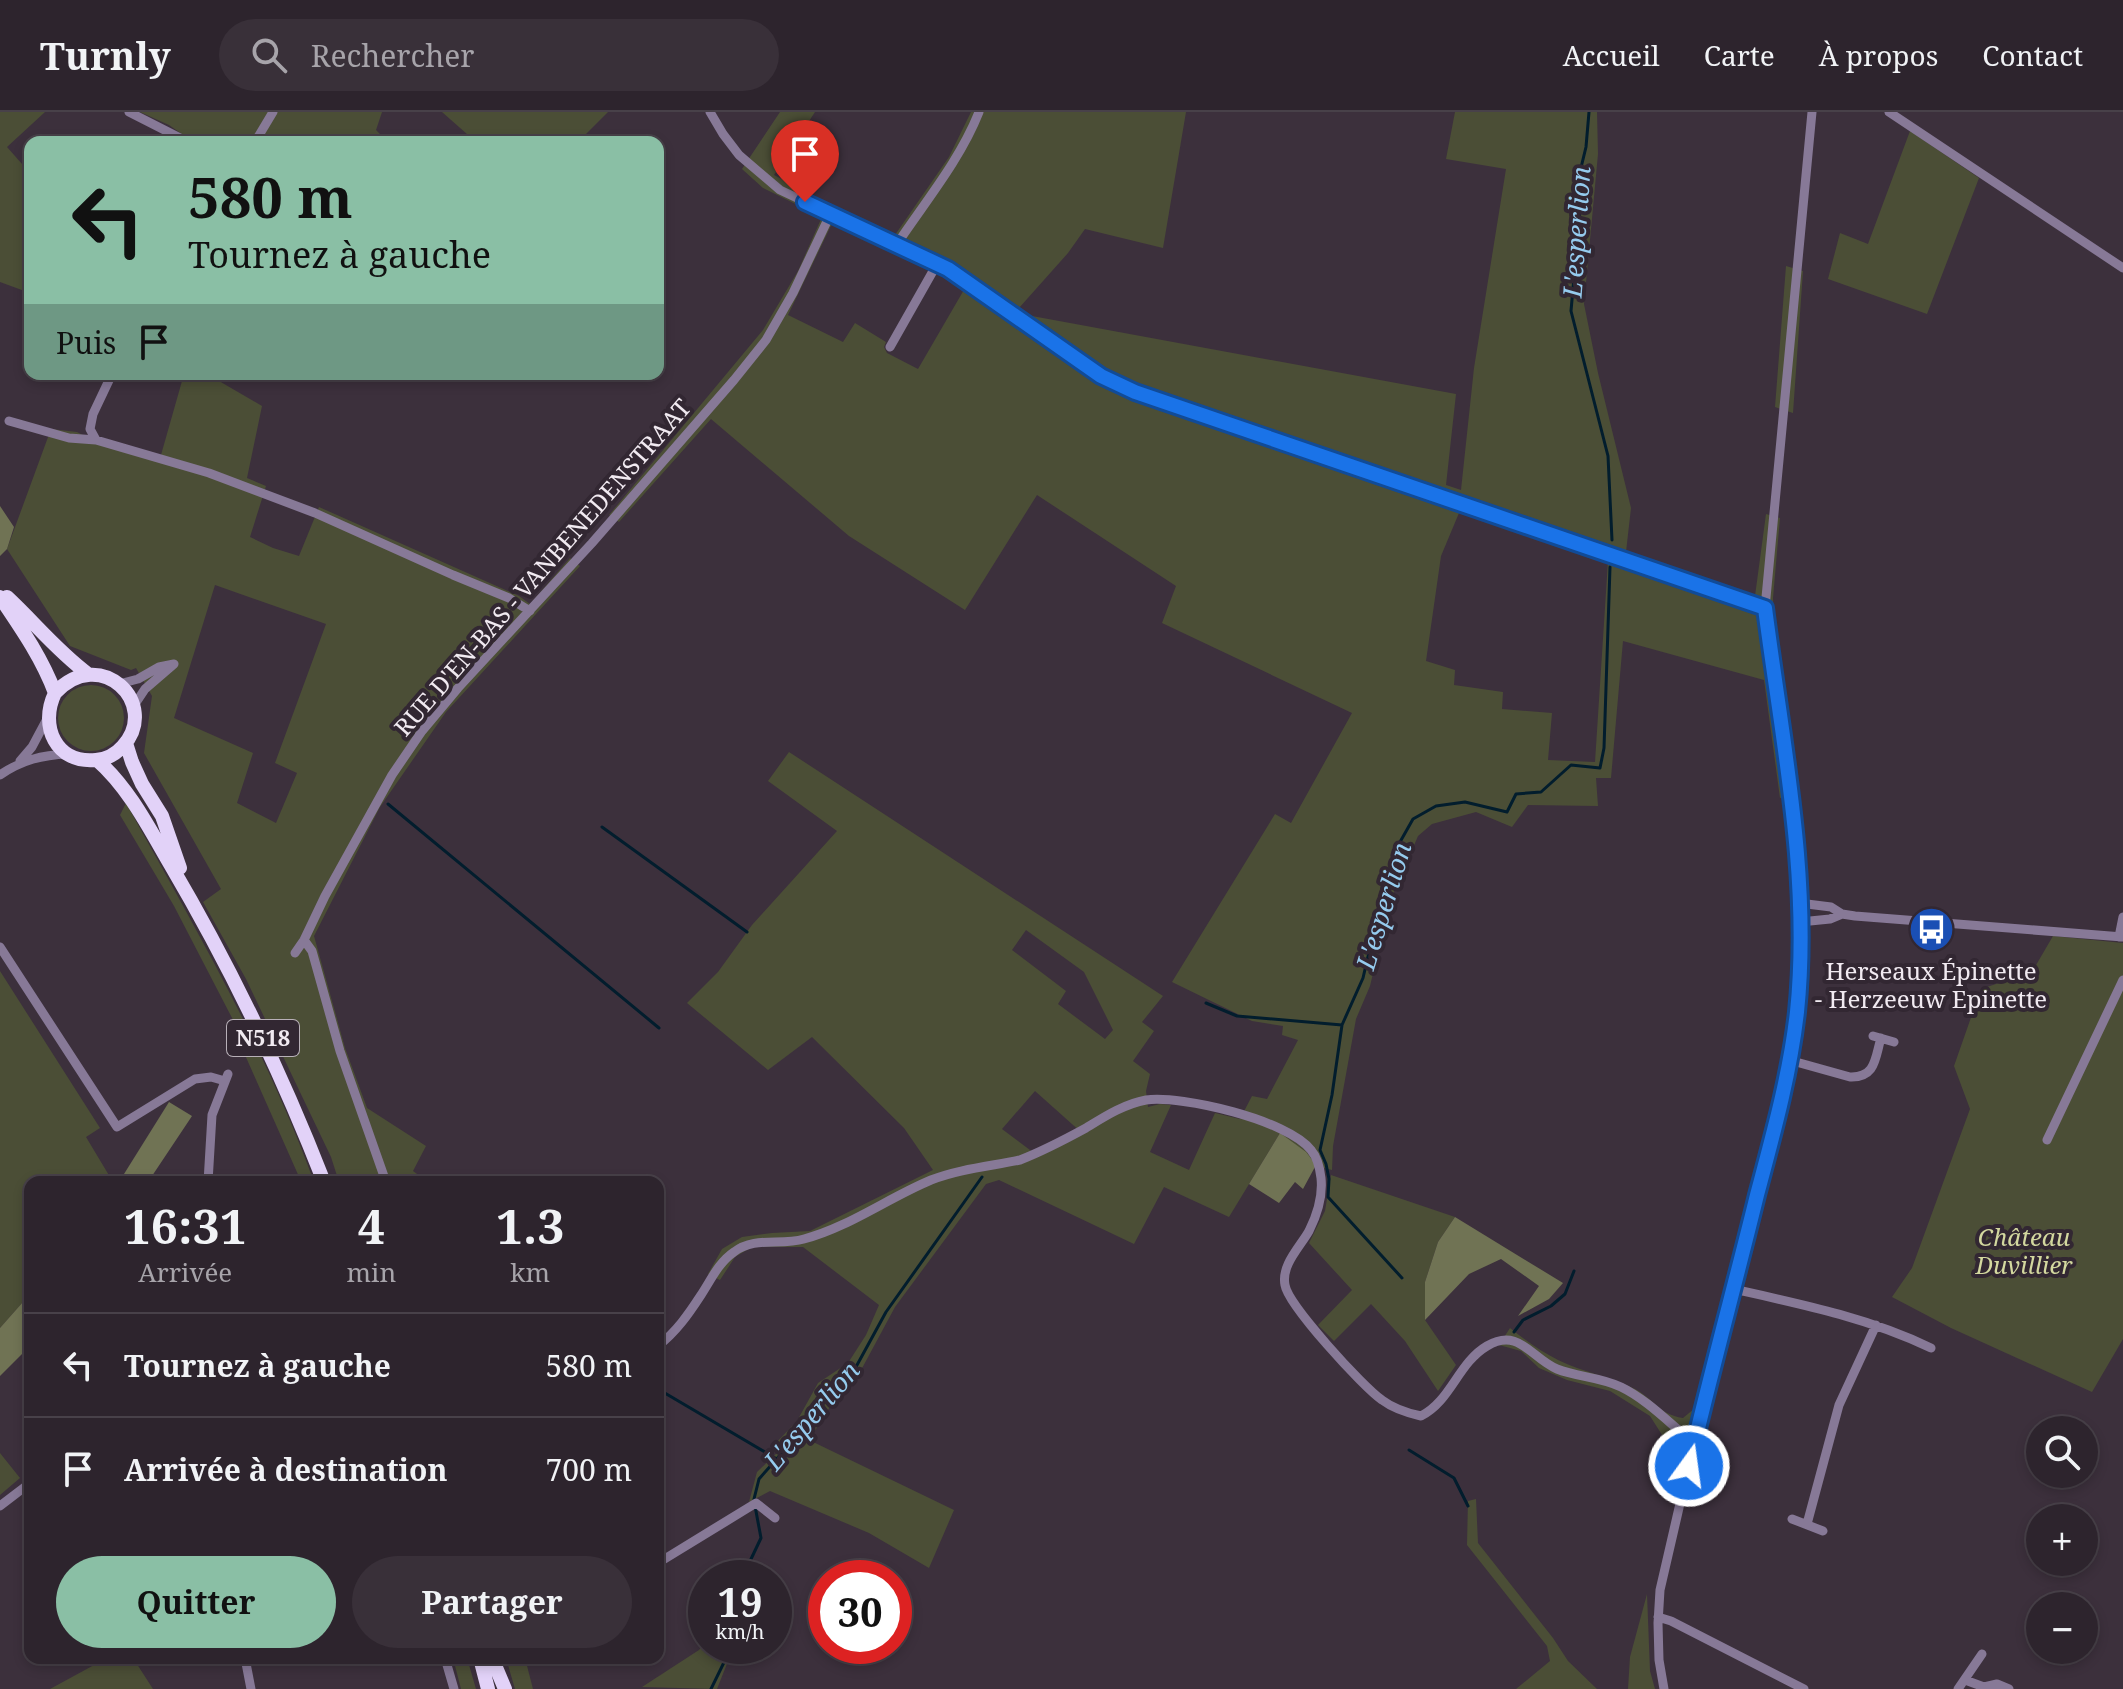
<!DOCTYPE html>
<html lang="fr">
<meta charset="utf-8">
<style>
:root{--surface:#2d242d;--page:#393039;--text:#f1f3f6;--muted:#a7a4aa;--line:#484149;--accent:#8abfa5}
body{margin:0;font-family:"Noto Serif",serif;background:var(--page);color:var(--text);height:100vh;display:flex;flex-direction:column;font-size:30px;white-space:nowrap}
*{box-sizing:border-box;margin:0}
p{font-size:26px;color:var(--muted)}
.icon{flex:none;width:44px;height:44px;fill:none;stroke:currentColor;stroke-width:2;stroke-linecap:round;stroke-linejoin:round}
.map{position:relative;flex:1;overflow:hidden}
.details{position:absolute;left:24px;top:1064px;width:640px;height:488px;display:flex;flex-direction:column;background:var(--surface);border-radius:16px;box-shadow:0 4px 12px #0003,0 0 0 2px var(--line)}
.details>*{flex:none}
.hud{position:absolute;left:24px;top:24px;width:640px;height:244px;border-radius:16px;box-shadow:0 4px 12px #0003,0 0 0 2px var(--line);background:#8abfa5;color:#111;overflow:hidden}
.tools{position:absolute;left:2026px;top:1304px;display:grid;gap:16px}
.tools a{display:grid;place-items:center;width:72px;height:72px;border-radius:50%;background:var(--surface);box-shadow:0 4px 12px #0003,0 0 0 2px var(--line);font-size:40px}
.speed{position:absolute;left:688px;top:1448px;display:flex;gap:16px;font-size:40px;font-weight:700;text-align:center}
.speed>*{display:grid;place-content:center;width:104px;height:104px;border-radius:50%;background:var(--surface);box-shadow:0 4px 12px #0003,0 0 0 2px var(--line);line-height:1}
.speed small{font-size:20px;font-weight:400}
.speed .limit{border:12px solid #d22;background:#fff;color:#111}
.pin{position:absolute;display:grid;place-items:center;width:68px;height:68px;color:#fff;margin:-82px -34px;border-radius:50% 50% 50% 0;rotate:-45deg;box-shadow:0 0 8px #0007}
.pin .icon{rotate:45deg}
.me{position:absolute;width:88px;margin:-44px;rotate:14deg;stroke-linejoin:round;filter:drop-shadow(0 0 6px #0008)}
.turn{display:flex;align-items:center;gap:28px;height:168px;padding:0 32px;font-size:36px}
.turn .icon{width:104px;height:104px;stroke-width:2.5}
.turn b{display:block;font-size:56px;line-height:68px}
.then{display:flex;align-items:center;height:76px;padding:0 32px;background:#0003;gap:16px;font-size:30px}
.eta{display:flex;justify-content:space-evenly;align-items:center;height:136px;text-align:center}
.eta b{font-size:48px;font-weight:700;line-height:56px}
.button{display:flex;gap:16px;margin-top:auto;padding:16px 32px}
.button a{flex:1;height:92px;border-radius:48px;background:var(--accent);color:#111;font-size:32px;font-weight:700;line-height:92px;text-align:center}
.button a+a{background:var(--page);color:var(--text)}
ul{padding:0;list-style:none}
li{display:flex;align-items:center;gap:24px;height:104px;padding:0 32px;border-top:2px solid var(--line)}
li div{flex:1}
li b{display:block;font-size:30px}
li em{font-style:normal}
header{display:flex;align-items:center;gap:48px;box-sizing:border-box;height:112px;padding:0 40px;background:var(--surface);border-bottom:2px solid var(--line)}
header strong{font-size:38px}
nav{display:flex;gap:44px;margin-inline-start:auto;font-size:28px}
.search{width:560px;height:72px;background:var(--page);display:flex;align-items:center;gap:20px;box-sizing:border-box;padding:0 28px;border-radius:44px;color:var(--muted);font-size:30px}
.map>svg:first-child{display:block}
</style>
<header>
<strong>Turnly</strong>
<div class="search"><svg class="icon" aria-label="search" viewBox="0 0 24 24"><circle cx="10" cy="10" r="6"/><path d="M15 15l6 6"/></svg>Rechercher</div>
<nav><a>Accueil</a><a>Carte</a><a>À propos</a><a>Contact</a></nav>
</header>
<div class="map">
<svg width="2123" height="1577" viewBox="0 0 2123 1577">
<rect width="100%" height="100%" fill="#3c303c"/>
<path fill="#4b4e36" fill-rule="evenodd" d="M 0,0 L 45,0 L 7,35 L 30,61 L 30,181 L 0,170 Z
M 140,0 L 382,0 L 376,18 L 388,30 L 193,30 L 169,13 Z
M 442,0 L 608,0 L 578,30 L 476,30 Z
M 780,0 L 815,0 L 774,63 L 839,97 L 788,203 L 843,230 L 855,211 L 886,230 L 884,235 L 887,241 L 918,257 L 972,164 L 937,143 L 895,123 L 949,45 L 971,0 L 1186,0 L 1163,136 L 1085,117 L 1068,141 L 1019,196 L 1032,204 L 1456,282 L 1446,373 L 1461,378 L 1474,256 L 1506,57 L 1446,47 L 1455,0 L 1597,0 L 1598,42 L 1584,192 L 1598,261 L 1631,396 L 1626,440 L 1755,484 L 1766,402 L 1780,406 L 1773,486 L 1774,511 L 1800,683 L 1780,686 L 1764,568 L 1623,529 L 1611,666 L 1596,666 L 1598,694 L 1528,693 L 1512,715 L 1476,700 L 1432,712 L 1418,724 L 1391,787 L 1370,874 L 1356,907 L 1333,1034 L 1332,1058 L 1324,1056 L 1320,1048 L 1316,1053 L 1280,1021 L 1229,1105 L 1164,1075 L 1134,1132 L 999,1068 L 986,1072 L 895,1195 L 853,1273 L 840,1279 L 809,1328 L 954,1398 L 929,1456 L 869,1421 L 770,1379 L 749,1390 L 757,1360 L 778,1340 L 772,1335 L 797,1309 L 818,1271 L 848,1251 L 866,1223 L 879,1193 L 803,1135 L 752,1135 L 735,1145 L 720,1168 L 708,1162 L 722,1137 L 742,1125 L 772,1121 L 810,1119 L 933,1058 L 904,1016 L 812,925 L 768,958 L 687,891 L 718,860 L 752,813 L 837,719 L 768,669 L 789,640 L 1163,884 L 1142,910 L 1154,919 L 1133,949 L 1150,962 L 1146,979 L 1148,995 L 1160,992 L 1171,993 L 1150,1040 L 1189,1058 L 1215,1001 L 1240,1007 L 1252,984 L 1267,987 L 1298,928 L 1282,923 L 1283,914 L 1252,909 L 1172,870 L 1275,702 L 1291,711 L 1352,601 L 1162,511 L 1176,474 L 1037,383 L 965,498 L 849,424 L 711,307 L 619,410 L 609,403 L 763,218 L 798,159 L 822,105 L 763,76 L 742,57 ZM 1459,401 L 1608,449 L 1595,650 L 1548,648 L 1552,601 L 1502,597 L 1503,580 L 1454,573 L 1455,558 L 1426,549 L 1441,444 ZM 1026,818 L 1084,860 L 1113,918 L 1105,927 L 1058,892 L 1066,879 L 1012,838 ZM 1035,979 L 1082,1021 L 1038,1044 L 1002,1017 Z
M 1910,19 L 1979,66 L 1927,202 L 1828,167 L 1840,121 L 1868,132 Z
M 1786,154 L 1803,159 L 1793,301 L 1775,295 Z
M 184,262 L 207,262 L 262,294 L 247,366 L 266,374 L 250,425 L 273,436 L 299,444 L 319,395 L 519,484 L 530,492 L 570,446 L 580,454 L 446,600 L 380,695 L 314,824 L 345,936 L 367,996 L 426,1034 L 413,1059 L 428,1070 L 339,1070 L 331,1045 L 246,867 L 203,790 L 221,777 L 144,641 L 152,584 L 136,556 L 131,558 L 70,534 L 7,437 L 51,317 L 77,320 L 102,333 L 159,350 ZM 215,473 L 326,512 L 275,651 L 297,661 L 276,711 L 237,691 L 253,641 L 174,606 Z
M58 606a33 33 0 1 1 66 0a33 33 0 1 1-66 0Z
M 126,691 C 194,814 266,937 314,1070 L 298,1070 L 300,1067 L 245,943 L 245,931 L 174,794 L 120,703 Z
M 2053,824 L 2123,831 L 2123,1227 L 2092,1280 L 1951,1216 L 1892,1185 L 1912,1156 L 1970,997 L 1954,954 L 1981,877 L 2032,860 Z
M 0,859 L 100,1016 L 86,1025 L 113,1070 L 30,1070 L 30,1182 L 0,1216 Z
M 1331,1063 L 1455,1105 L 1438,1130 L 1425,1170 L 1425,1208 L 1456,1253 L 1438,1279 L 1405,1229 L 1371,1192 L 1334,1229 L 1318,1213 L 1352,1178 L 1309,1131 L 1325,1099 Z
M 1510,1216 C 1525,1228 1540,1239 1558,1248 C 1583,1260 1610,1265 1635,1277 C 1655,1288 1658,1302 1683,1306 L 1695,1296 L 1677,1364 L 1671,1337 L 1650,1304 L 1610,1279 L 1567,1268 L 1539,1256 L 1521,1239 L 1499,1233 Z
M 0,1341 L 20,1366 L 0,1383 Z
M 1476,1387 L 1478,1431 L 1553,1526 L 1568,1549 L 1597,1577 L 1516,1577 L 1550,1549 L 1547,1534 L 1467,1433 L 1468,1389 Z
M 1647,1482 L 1650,1559 L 1655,1577 L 1628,1577 L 1630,1545 Z
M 706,1530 L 706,1534 L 734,1534 L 717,1577 L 642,1575 L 699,1538 Z
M 107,1546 L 133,1546 L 153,1577 L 50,1577 Z
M 453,1546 L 467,1546 L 476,1577 L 461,1577 Z
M 506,1546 L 525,1546 L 533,1577 L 515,1577 Z"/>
<path fill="#707354" d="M 0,394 L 14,415 L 7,437 L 0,444 Z
M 169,990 L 192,1004 L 148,1070 L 119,1070 Z
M 1280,1021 L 1306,1040 L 1316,1053 L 1303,1077 L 1295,1070 L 1279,1091 L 1249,1072 Z
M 1455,1105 L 1563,1171 L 1549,1187 L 1518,1204 L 1539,1174 L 1501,1147 L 1469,1162 L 1425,1208 L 1425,1170 L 1438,1130 Z
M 30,1182 L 30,1234 L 0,1264 L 0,1216 Z"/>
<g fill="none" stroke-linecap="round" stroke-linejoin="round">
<path stroke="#021d2d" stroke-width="3" d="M 1589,0 L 1586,35 L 1578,68 L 1580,98 L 1571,199 L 1608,344 L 1612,428
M 388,692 L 659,916
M 602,715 L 747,820
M 1206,891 L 1237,904 L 1342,913 L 1363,866 L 1380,793 L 1400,730 L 1413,707 L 1436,694 L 1465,690 L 1507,700 L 1516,682 L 1541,680 L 1571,653 L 1600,656 L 1604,636 L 1610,455
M 1342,913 L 1332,983 L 1320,1038 L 1326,1052 L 1329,1067 L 1328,1085 L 1402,1166
M 1514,1220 L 1523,1208 L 1551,1194 L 1565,1182 L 1574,1159
M 658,1277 L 775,1346
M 1409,1338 L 1454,1366 L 1468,1394
M 754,1387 L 759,1367 L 797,1324 L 820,1293 L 833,1271 L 851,1264 L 886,1200 L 982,1065
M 742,1466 L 761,1426 L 755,1394
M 711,1577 L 732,1534"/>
<path stroke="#877997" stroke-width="9" d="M 129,0 L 188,30
M 710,0 L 723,22 L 739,43 L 780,78 L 948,157 L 1101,264 L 1135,280 L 1265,325 L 1765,496
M 1889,0 L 2123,156
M 255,30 L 273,0
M 897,132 C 925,90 960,48 979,0
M 890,235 L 937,152
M 112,262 L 93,302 L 90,317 L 96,328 L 209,361 L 315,401 L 453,463 L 509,486 L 530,499
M 9,309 L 69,326 L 96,328
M 119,572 L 138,567 L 159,555 L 174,552
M 133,595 L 145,577 L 174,552
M 20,649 L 32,635 L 48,605
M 0,663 C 22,648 42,643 68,642
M 1799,791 L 1831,795 L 1842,802 L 1855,804 L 2123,825
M 1800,810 L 1830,807 L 1842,802
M 2119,825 L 2123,805
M 304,828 L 312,839 L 340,939 L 386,1070
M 0,835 L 117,1015 L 195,967 L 211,965 L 225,969
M 295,841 L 304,828 L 325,784 L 392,663 L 422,619 L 458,576 L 592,431 L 734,268 L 766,228 L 793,181 L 830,103
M 1873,924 L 1894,930
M 1789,948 L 1850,965 C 1876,966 1875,946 1881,926
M 2047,1028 L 2123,868
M 208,1070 L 212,1003 L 228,962
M 1733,1177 C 1801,1192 1869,1206 1931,1236
M 658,1234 C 676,1220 688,1203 701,1183 C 711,1168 718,1151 734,1140 C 755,1124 780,1134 804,1127 C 849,1115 888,1086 931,1068 C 959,1057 991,1054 1020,1048 C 1043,1039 1064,1028 1086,1016 C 1104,1005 1124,992 1146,988 C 1182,983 1288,1008 1311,1038 C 1317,1045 1320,1057 1321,1066 C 1323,1085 1317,1103 1309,1119 C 1300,1135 1281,1153 1285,1173 C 1288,1193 1363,1275 1382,1288 C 1394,1297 1407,1301 1421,1304 C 1451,1289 1458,1251 1487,1234 C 1519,1215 1531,1246 1557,1257 C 1577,1265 1601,1265 1621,1275 C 1648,1288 1671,1313 1694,1331
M 0,1394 L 30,1371
M 1792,1407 L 1823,1419
M 1807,1412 L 1839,1293 L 1876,1213
M 658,1451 L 756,1391 L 775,1406
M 1658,1505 L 1671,1509 L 1804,1577
M 245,1546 L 251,1577
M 445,1546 L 454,1577
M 1965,1568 L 1984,1575 L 1997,1572 L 2009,1577
M 1664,1577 L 1659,1548 L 1658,1511 L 1660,1478 L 1694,1331 L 1776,1012 L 1789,948 L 1797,898 L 1800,810 L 1797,741 L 1765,496 L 1812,0
M 1958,1577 L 1982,1542"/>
<path stroke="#e2d2f8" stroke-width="14" d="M 0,485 C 21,516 42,546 55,581 C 39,614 56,652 96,648 C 107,647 116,642 123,634 C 161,592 100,532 55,581
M 7,485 C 35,511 57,539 88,562
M 126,631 L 132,650 L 142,672 L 162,704 L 180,756
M 97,648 C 129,676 149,716 170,752 C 230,854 281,960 324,1070
M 480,1546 L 488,1577
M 492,1546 L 505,1577"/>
</g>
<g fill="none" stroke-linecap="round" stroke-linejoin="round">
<defs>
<path id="route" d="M 805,90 L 948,157 L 1101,264 L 1135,280 L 1765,496 C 1782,629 1811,765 1797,900 C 1790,962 1773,1023 1757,1083 C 1735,1173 1710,1263 1689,1354"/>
</defs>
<use href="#route" stroke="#114b97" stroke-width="20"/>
<use href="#route" stroke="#1a73e8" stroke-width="14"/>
</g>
<defs>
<symbol id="bus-disc" viewBox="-11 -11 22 22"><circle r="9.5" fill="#1a4fb4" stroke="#322732"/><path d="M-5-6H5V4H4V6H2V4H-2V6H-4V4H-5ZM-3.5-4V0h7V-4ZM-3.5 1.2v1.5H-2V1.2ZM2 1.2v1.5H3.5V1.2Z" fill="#fff"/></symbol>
</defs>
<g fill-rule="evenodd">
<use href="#bus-disc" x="1906" y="792" width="51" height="51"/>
</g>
<g text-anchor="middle" stroke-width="8" stroke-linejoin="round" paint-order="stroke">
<rect fill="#322732" stroke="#b8b0b8" stroke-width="2" x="227" y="908" width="72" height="36" rx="6"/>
<g font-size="22" font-weight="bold" fill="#f1eaf1">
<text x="263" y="934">N518</text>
</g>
<g font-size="24" fill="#f1eaf1" stroke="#322732">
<text transform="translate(543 456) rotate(-49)" y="8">RUE D'EN-BAS - VANBENEDENSTRAAT</text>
</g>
<g font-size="24" fill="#f1eaf1" stroke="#322732">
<text x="1931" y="868">Herseaux Épinette<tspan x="1931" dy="28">- Herzeeuw Epinette</tspan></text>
</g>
<g font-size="24" font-style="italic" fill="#d3d89f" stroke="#322732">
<text x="2024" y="1134">Château<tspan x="2024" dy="28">Duvillier</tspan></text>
</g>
<g font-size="26" font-style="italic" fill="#95cbee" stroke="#322732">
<text transform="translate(1577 120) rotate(-86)" y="9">L'esperlion</text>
<text transform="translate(1384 794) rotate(-73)" y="9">L'esperlion</text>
<text transform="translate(812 1304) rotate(-50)" y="9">L'esperlion</text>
</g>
</g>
</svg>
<div class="tools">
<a><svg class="icon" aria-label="search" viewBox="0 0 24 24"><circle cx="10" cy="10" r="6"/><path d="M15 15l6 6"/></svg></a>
<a>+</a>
<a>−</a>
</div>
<div class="speed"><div>19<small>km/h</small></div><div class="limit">30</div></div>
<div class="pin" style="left:805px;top:90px;background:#d93025"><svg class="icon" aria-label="arrive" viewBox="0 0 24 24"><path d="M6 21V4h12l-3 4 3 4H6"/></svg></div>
<svg class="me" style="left:1689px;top:1354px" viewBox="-20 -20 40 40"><circle r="17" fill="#1a73e8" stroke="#fff" stroke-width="3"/><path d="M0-11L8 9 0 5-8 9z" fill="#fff"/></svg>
<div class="hud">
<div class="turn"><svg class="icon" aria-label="left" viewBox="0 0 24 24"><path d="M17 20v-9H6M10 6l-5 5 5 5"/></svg><div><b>580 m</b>Tournez à gauche</div></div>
<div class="then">Puis<svg class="icon" aria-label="arrive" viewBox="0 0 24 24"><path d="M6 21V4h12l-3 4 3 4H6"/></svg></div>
</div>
<section class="details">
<div class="eta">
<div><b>16:31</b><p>Arrivée</p></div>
<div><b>4</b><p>min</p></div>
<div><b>1.3</b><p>km</p></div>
</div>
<ul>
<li><svg class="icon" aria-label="left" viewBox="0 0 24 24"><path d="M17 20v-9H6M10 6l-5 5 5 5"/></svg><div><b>Tournez à gauche</b></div><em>580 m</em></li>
<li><svg class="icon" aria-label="arrive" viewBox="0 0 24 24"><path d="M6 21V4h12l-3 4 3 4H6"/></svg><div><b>Arrivée à destination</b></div><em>700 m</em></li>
</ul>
<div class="button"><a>Quitter</a><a>Partager</a></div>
</section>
</div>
